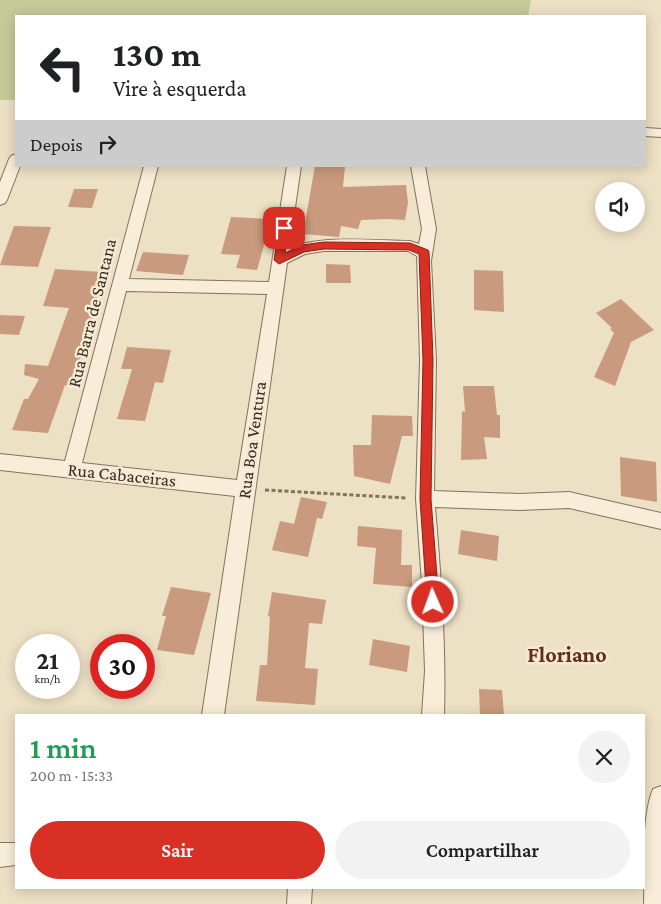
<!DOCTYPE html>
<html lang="pt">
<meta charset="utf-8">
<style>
:root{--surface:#fff;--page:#f2f2f2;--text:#202124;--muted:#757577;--accent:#d93025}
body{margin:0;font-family:"Crimson Pro",serif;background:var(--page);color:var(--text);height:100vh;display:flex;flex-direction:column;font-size:19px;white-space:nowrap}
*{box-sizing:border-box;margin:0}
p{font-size:16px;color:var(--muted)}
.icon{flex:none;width:28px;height:28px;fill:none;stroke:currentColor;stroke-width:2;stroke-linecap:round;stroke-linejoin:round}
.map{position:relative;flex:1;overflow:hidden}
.sheet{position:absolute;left:15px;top:714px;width:630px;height:175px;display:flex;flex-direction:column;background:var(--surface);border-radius:0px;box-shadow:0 2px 12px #0003}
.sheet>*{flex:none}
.banner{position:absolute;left:15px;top:15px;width:631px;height:152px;border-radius:0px;box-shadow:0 2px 12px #0003;background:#fff;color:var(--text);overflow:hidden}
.tools{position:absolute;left:595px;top:182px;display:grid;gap:10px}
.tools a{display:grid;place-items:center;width:50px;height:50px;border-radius:50%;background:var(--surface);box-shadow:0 2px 12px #0003;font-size:25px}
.speed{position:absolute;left:15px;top:634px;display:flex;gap:10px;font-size:25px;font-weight:700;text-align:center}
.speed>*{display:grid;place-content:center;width:65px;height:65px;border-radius:50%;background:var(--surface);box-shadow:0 2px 12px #0003;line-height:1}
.speed small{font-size:12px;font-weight:400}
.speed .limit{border:8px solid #d22;background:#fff;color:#111}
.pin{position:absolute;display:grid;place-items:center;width:42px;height:42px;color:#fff;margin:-21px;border-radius:10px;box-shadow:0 2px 8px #0006}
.me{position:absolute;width:55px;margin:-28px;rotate:358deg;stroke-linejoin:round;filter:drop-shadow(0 0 4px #0008)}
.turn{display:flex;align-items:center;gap:18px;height:105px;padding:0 15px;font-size:22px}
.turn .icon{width:65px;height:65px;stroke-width:2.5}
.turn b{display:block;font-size:35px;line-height:42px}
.then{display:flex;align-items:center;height:48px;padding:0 15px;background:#0003;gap:10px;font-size:19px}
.round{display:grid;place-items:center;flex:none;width:52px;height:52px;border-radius:26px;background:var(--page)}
.overview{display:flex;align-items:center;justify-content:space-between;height:85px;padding:0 15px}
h1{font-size:30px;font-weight:600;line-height:38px;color:#1e9e55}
.primary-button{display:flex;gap:10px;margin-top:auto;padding:10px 15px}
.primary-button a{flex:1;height:58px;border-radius:30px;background:var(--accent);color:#fff;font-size:20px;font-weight:600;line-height:58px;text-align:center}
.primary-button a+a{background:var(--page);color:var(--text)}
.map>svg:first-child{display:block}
</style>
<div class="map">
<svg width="661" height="904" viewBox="0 0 661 904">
<rect width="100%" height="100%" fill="#ece0c5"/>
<path fill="#c5ca99" d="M 0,0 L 531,0 L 528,16 L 16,16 L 16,100 L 0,100 Z"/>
<path fill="#c99a7d" d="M 315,166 L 345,166 L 343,187 L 406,185 L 408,203 L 405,220 L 389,219 L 361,220 L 358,229 L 341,226 L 339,237 L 303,234 Z
M 74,189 L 98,189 L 92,208 L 68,207 Z
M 231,217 L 268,219 L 266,238 L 257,270 L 236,268 L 240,255 L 221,254 Z
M 14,226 L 51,227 L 38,267 L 0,265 Z
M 143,252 L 189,255 L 183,275 L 136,271 Z
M 326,264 L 350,265 L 351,283 L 326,283 Z
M 55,269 L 102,272 L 97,306 L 71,387 L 65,385 L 48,433 L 12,430 L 24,399 L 28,399 L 39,379 L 24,375 L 25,364 L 48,366 L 69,308 L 43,306 Z
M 474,270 L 503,271 L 504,312 L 474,310 Z
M 621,299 L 654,330 L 631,342 L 615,386 L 594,377 L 614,333 L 610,329 L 612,328 L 596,313 Z
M 0,315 L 25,316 L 19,335 L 0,334 Z
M 127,347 L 171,350 L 163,383 L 155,382 L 145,421 L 117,419 L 132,369 L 121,369 Z
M 463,386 L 494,386 L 497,415 L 500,415 L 500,438 L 484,437 L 487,459 L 461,460 L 462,411 L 465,412 Z
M 372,415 L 412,416 L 413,436 L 402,436 L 390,484 L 354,476 L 353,445 L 371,445 Z
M 620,457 L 656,462 L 657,502 L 621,496 Z
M 301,497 L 327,502 L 322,519 L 317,518 L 308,557 L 272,550 L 280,521 L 294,524 Z
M 358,526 L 402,530 L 401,565 L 412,565 L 412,587 L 373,584 L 376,548 L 357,546 Z
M 461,530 L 499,536 L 497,561 L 458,554 Z
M 171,587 L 211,593 L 194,655 L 157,650 L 166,616 L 162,616 Z
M 272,592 L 326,600 L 322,624 L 309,623 L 305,668 L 318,669 L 315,705 L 256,701 L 260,665 L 267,665 L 270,617 L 268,616 Z
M 373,639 L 410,646 L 407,672 L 369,665 Z
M 479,689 L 502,690 L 504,715 L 480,715 Z"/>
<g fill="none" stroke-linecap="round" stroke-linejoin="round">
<defs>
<path id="street" d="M 645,128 L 661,129 L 661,137 L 645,136 Z
M 16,154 L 16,166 L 20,166 L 7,200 L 5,203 L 0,205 L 0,182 L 9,159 L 11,156 Z
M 144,166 L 158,166 L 129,279 L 269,282 L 287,166 L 301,166 L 289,249 C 319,234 375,241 410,241 L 419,244 L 422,229 L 411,166 L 425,166 L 436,229 L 431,261 L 436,360 L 434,491 L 519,494 L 569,492 L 661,513 L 661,529 L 569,508 L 519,510 L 435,507 C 441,577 446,645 444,715 L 422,715 L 425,671 L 422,584 L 416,499 L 420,360 L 417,256 L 408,251 L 324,251 L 305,254 L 287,263 L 224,715 L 202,715 L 235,496 L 0,470 L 0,454 L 65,461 ZM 126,291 L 267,294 L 237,480 L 82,463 Z
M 661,786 L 661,904 L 644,904 C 645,872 641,818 653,789 Z
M 0,843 L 16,843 L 16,865 L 0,867 Z
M 288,888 L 312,888 L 311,904 L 287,904 Z"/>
</defs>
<use href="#street" stroke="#86715c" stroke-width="2"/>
<path stroke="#86715c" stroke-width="3" stroke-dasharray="4 2.5" stroke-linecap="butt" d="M 265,490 L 406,498"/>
<use href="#street" fill="#f7edd8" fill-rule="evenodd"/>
</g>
<path fill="#d93025" stroke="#8d1f18" d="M 284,225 L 289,228 L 285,253 L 302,245 L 324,242 L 410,243 L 428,250 L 429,252 L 433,360 L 431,499 L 439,602 L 437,606 L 433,608 L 428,606 L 427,602 L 420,499 L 423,360 L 419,254 L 409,250 L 324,249 L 304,252 L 279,264 L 274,260 L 279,228 Z"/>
<g text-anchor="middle" stroke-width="5" stroke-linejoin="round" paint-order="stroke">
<g font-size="18" fill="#372a1f" stroke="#f4ead4">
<text transform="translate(92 313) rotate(-76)" y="6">Rua Barra de Santana</text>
<text transform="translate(252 440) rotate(-82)" y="6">Rua Boa Ventura</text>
<text transform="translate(122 475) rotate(6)" y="6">Rua Cabaceiras</text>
</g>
<g font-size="22" font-weight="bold" fill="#622d20" stroke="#f4ead4">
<text x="567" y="662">Floriano</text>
</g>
</g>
</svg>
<div class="tools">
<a><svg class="icon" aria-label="sound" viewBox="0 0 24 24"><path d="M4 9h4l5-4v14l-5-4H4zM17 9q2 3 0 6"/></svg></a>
</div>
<div class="speed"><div>21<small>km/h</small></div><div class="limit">30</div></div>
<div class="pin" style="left:284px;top:228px;background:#d93025"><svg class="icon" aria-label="arrive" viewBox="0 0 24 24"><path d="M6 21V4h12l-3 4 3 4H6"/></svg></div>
<svg class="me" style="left:433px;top:602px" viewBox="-20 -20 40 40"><circle r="17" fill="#d93025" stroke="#fff" stroke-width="3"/><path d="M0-11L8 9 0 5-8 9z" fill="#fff"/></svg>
<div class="banner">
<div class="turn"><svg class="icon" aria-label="left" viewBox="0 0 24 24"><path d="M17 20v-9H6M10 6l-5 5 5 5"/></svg><div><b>130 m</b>Vire à esquerda</div></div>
<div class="then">Depois<svg class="icon" aria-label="right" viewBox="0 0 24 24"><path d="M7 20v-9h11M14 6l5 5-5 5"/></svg></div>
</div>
<section class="sheet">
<div class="overview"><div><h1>1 min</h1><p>200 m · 15:33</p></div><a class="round"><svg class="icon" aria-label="close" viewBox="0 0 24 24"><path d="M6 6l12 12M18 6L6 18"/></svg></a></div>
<div class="primary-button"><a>Sair</a><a>Compartilhar</a></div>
</section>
</div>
